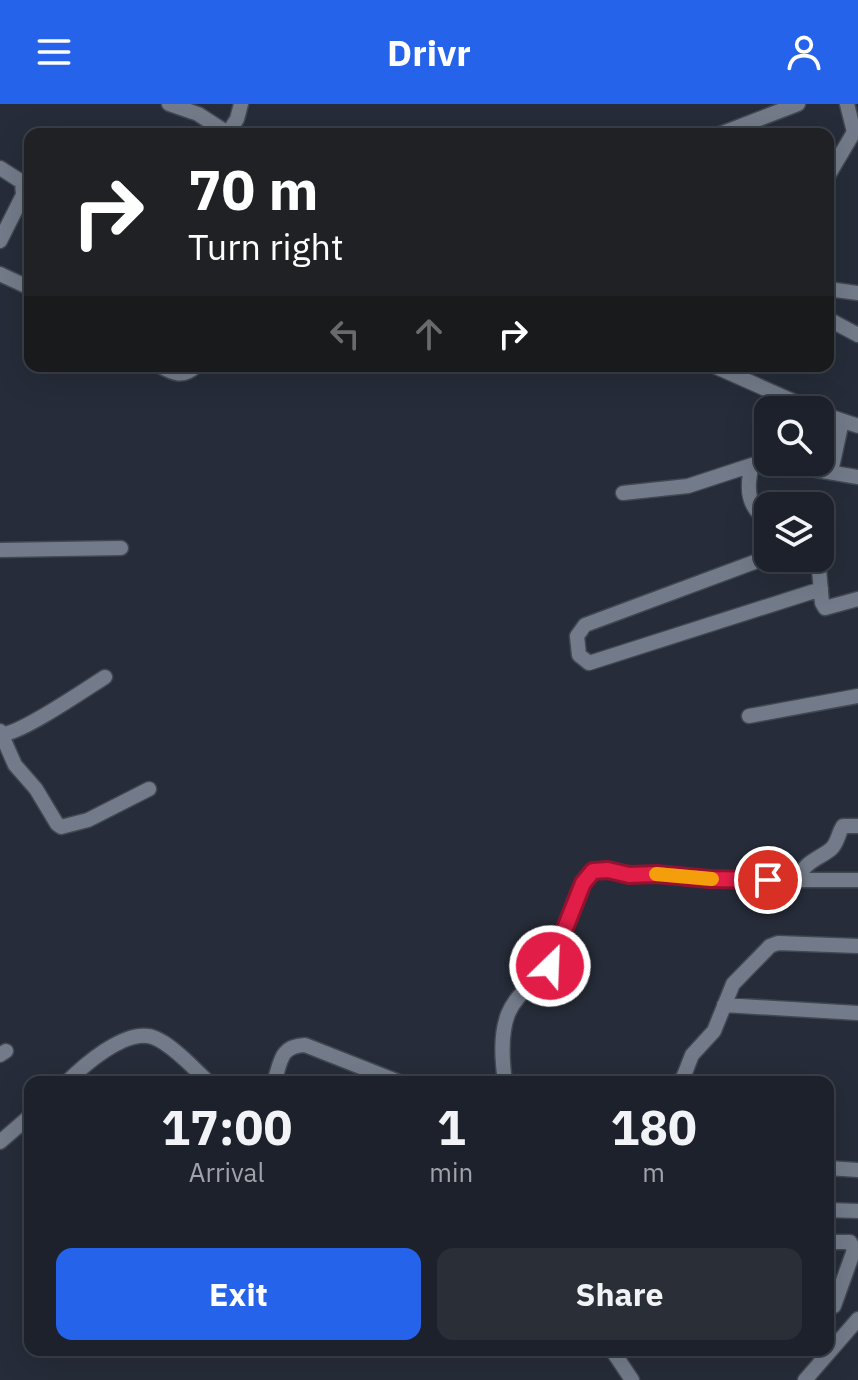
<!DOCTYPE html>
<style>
:root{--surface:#1c212b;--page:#292e37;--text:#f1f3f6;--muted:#a0a3a9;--line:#3a3e47;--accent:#2563eb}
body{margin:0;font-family:"IBM Plex Sans",sans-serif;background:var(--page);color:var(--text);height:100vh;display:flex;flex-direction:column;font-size:30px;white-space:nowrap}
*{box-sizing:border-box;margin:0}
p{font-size:26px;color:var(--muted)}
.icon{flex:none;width:44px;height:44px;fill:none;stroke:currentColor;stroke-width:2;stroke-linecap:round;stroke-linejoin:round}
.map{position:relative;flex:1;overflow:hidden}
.drawer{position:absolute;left:24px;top:972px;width:810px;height:280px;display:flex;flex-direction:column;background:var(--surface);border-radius:16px;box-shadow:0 8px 32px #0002,0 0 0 2px var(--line)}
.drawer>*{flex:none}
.hud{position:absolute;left:24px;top:24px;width:810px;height:244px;border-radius:16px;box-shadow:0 8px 32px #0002,0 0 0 2px var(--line);background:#202124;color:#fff;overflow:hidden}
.fabs{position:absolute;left:754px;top:292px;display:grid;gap:16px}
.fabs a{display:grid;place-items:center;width:80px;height:80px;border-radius:16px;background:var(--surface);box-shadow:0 8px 32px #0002,0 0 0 2px var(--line);font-size:40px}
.pin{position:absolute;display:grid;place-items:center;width:68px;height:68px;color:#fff;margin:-34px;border:4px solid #fff;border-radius:50%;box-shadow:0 2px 8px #0007}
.me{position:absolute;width:88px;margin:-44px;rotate:24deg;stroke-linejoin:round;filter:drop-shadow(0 0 6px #0008)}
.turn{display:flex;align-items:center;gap:28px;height:168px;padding:0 32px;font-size:36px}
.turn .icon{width:104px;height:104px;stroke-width:2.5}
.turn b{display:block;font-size:56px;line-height:68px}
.lanes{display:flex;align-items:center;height:76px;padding:0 32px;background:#0003;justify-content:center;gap:40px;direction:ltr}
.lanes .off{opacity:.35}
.eta{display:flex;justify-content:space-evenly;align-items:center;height:136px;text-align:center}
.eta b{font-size:48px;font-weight:700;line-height:56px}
.primary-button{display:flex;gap:16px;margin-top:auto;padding:16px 32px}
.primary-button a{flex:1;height:92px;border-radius:16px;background:var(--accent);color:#fff;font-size:32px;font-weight:700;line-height:92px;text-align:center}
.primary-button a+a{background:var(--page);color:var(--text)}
header{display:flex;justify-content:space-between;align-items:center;height:104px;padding:0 32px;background:var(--accent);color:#fff;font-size:36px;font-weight:700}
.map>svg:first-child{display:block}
</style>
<header><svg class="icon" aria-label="menu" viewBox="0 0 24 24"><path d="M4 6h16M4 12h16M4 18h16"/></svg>Drivr<svg class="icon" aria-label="person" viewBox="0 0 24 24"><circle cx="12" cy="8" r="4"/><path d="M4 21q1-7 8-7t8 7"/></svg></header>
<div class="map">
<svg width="858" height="1276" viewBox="0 0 858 1276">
<rect width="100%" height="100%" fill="#262c39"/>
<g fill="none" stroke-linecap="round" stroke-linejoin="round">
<defs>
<path id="minor" d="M 169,0 L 198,10 L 229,30
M 228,29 L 237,15 L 241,0
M 720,30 L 798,0
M 0,64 L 22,78 L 23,91 L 0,137
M 828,72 L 854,28 L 847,0
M 0,170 L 30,184
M 828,185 L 858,189
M 828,215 L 858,231
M 160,262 C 174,270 183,274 196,262
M 714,262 L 813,306
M 820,309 L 858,322
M 752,361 C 746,384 747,404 768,416
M 831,368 L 842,317
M 623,389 L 688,382 L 752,361 L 775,359 L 858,373
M 0,446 L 121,444
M 768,453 L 585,521 L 577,532 L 579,551 L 589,559 L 821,485
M 818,454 L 822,499 L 825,504 L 858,495
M 749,612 L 858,592
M 0,627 L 15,661 L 36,685 L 57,720 L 61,723 L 88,716 L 149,685
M 3,630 C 22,629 86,585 105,573
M 799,775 C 803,758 819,755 831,745 C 838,739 838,729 843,722 L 858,722
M 724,901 L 858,909
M 0,951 L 6,947
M 67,978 C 84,961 122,928 148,932 C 166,934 195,965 208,978
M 274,978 C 281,959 279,942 305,941 L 399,978
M 505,978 C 502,956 500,931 508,910 C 518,885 544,875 555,852 C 566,829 574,781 593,767 L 608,766 L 629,771 L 657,770 L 736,776 L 858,776
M 678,978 L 683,974 L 692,951 L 714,927 L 733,880 L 770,842 L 778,839 L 858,842
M 0,1038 L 30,1012
M 828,1064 L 858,1066
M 828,1106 L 858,1107
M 828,1138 L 850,1138 L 854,1146 L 834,1202
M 612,1246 L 632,1276
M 805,1276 L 858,1215"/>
</defs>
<use href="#minor" stroke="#424852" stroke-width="17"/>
<use href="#minor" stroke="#737b8a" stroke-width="14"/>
</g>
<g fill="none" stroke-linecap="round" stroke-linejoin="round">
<defs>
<path id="route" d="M 550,862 L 583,779 L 593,767 L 608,766 L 629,771 L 657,770 L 709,775 L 768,776"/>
</defs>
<use href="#route" stroke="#92132f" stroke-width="20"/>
<use href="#route" stroke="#e11d48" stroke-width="14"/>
<path stroke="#f59e0b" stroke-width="14" d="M 656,770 L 712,775"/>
</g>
</svg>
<div class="fabs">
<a><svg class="icon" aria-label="search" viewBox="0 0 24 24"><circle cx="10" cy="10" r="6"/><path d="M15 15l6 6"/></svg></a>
<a><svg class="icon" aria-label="layers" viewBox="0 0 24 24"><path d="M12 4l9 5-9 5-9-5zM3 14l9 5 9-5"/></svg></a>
</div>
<div class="pin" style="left:768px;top:776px;background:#d93025"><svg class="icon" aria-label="arrive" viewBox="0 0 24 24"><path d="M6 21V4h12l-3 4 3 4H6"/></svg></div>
<svg class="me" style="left:550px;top:862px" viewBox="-20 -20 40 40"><circle r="17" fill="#e11d48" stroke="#fff" stroke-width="3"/><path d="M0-11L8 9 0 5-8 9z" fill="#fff"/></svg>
<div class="hud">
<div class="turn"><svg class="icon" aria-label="right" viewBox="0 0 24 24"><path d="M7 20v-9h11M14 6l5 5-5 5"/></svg><div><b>70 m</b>Turn right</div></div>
<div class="lanes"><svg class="icon off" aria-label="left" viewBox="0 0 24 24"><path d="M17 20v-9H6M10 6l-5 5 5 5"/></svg><svg class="icon off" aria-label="ahead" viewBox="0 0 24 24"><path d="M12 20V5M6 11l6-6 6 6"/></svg><svg class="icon" aria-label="right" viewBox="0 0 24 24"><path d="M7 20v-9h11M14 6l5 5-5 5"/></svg></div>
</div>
<section class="drawer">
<div class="eta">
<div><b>17:00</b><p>Arrival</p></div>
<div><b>1</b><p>min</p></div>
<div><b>180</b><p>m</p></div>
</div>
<div class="primary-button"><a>Exit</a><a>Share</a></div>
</section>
</div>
